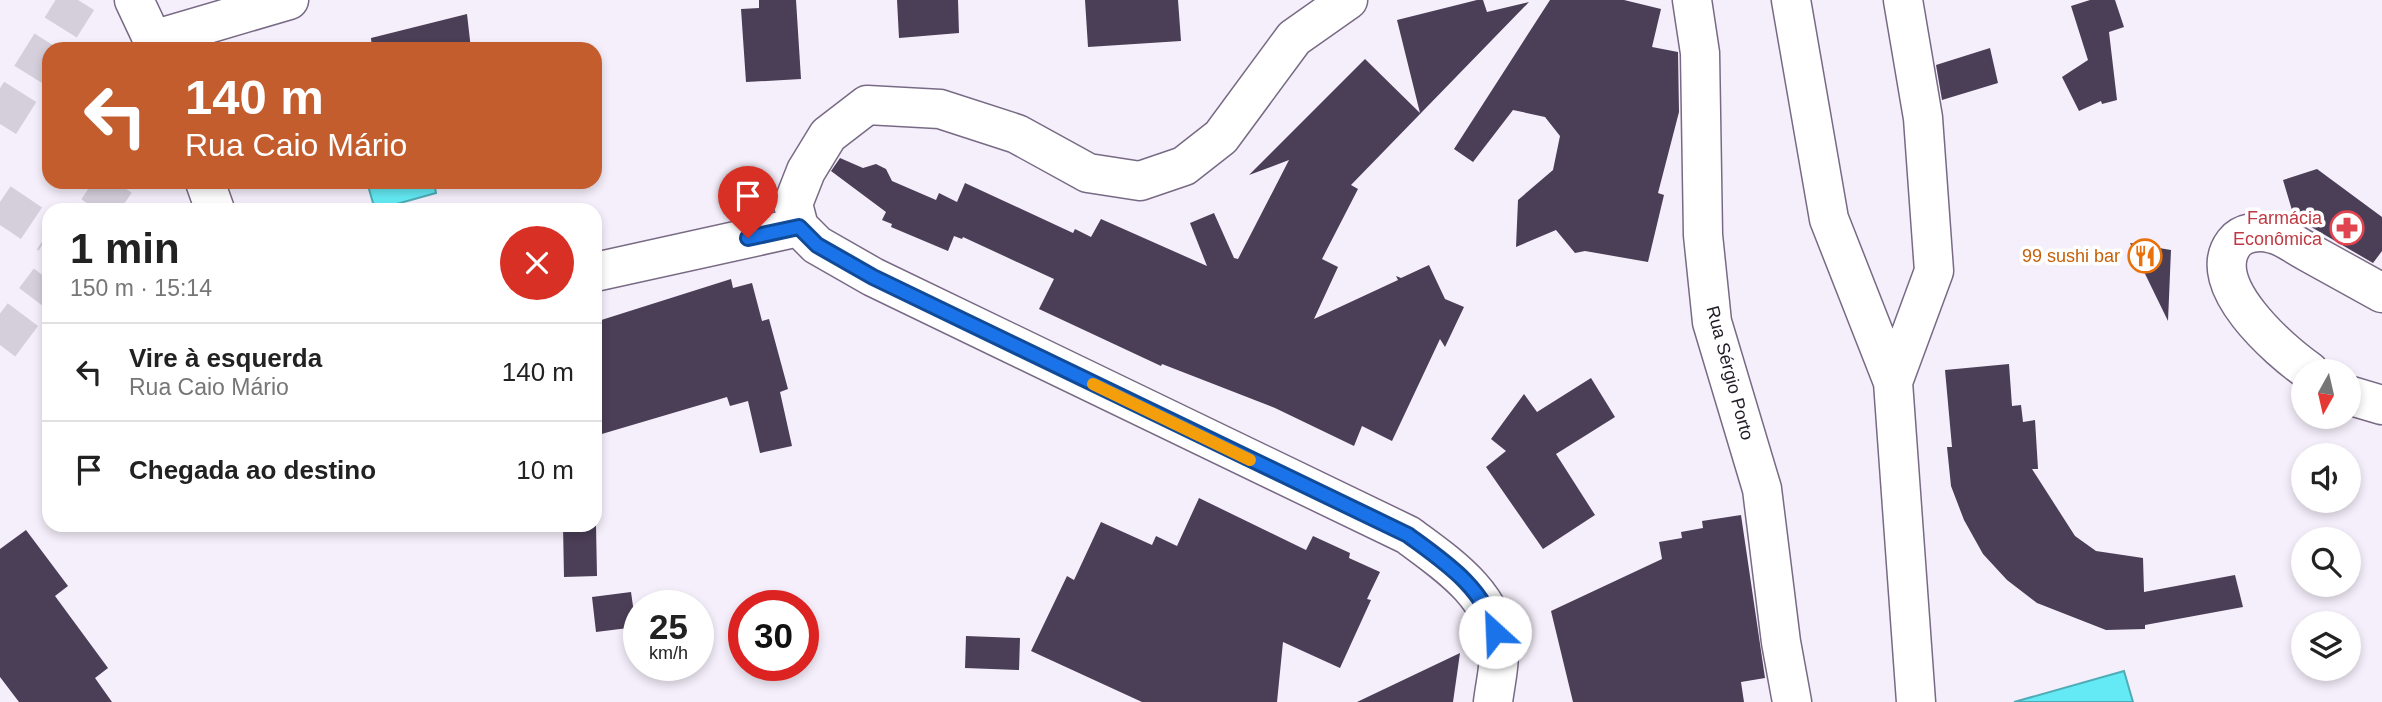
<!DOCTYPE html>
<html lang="pt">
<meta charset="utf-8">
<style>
:root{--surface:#fff;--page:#f2f2f2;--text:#222;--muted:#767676;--line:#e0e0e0}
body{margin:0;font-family:Helvetica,sans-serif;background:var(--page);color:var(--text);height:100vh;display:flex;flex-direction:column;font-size:26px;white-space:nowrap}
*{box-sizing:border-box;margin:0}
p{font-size:23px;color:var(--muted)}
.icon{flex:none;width:38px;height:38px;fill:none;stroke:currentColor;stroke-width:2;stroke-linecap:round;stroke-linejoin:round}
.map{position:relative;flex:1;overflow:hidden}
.panel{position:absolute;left:42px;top:203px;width:560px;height:329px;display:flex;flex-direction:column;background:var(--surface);border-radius:21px;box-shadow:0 4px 10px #0003}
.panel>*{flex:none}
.guide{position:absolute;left:42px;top:42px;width:560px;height:147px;border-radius:21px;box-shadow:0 4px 10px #0003;background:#c45d2e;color:#fff;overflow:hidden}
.needle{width:46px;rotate:188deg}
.fabs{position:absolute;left:2291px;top:359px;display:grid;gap:14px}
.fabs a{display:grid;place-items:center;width:70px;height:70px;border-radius:50%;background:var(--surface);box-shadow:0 4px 10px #0003;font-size:35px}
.speed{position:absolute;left:623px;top:590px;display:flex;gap:14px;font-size:35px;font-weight:700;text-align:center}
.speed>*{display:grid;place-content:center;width:91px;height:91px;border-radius:50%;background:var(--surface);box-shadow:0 4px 10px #0003;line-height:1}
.speed small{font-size:18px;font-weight:400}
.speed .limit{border:10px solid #d22;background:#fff;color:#111}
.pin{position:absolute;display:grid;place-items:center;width:60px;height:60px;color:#fff;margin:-72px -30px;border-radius:50% 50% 50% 0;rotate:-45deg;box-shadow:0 0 7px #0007}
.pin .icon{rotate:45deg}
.me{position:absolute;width:77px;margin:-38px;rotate:335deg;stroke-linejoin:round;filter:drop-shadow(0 0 5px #0008)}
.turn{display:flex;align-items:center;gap:24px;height:147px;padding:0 28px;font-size:32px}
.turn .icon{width:91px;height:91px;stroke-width:2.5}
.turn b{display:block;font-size:49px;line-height:60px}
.round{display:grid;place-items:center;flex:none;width:74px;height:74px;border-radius:37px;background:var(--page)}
.summary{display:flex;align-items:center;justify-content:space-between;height:119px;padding:0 28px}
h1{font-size:42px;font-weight:600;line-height:52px}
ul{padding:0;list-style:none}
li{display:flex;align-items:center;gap:21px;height:98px;padding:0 28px;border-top:2px solid var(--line)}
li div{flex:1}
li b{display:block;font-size:26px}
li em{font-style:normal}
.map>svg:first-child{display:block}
</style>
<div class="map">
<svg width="2382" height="702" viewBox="0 0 2382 702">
<rect width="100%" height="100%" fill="#f5effb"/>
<path fill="#63eaf4" stroke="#4facb6" stroke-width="2" d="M 367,182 L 434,182 L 436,193 L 375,210 Z
M 2124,671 L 2133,702 L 2014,702 Z"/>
<path fill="#4b3e57" d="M 759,0 L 796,0 L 801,79 L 746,82 L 741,9 L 759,8 Z
M 897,0 L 958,0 L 959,33 L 899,38 Z
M 1085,0 L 1178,0 L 1181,41 L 1088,47 Z
M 1477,0 L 1483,0 L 1487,12 L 1529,2 L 1351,185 L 1358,189 L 1322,259 L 1338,267 L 1314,319 L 1398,280 L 1396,276 L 1401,278 L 1429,265 L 1445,299 L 1464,307 L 1445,347 L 1440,339 L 1392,441 L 1362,426 L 1354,446 L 1275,408 L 1162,364 L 1161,366 L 1039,309 L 1054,279 L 963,237 L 962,239 L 954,236 L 948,251 L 891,227 L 892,224 L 882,220 L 886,212 L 831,171 L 840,158 L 863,168 L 876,164 L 886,169 L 892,181 L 936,200 L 939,193 L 957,202 L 965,183 L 1073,233 L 1075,229 L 1091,237 L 1101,219 L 1207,266 L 1190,223 L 1214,213 L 1234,258 L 1238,259 L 1289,160 L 1249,175 L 1365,59 L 1420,113 L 1397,20 Z
M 1550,0 L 1624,0 L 1661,9 L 1652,47 L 1678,52 L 1679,112 L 1658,193 L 1664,195 L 1648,262 L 1585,251 L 1575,253 L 1556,230 L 1516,247 L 1518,200 L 1553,170 L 1560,136 L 1545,117 L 1513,110 L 1473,162 L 1454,149 Z
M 2090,0 L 2115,0 L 2124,27 L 2109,32 L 2117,100 L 2102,104 L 2101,101 L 2079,111 L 2062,77 L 2088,60 L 2071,6 Z
M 467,14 L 471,49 L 372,49 L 371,38 Z
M 1990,48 L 1998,83 L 1942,100 L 1936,65 Z
M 2317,169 L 2382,217 L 2382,251 L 2373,263 L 2294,217 L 2283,180 Z
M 2130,243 L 2171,250 L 2168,321 Z
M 731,279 L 733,288 L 752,283 L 762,321 L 769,319 L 788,389 L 780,392 L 792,446 L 760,453 L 748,401 L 730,406 L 727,397 L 595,436 L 595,322 Z
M 2009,364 L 2012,406 L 2021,405 L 2023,422 L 2035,420 L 2038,469 L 2032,469 L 2075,536 L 2096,551 L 2143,558 L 2144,592 L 2235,575 L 2243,607 L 2145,625 L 2145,629 L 2106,630 L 2037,603 L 2007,580 L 1983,554 L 1964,520 L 1951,486 L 1947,447 L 1952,447 L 1945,370 Z
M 1591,378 L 1615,417 L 1556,454 L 1595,515 L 1543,549 L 1486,467 L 1506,451 L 1491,439 L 1524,394 L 1537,412 Z
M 1199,498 L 1306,550 L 1313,536 L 1350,553 L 1349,558 L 1380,572 L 1367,599 L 1371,600 L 1340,668 L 1283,642 L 1277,702 L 1142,702 L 1031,651 L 1067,576 L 1074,580 L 1101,522 L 1152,545 L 1156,536 L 1177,546 Z
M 1741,515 L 1765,678 L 1741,682 L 1744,702 L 1573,702 L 1551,611 L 1662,559 L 1659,542 L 1682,538 L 1681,532 L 1703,528 L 1702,521 Z
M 563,525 L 596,525 L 597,576 L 564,577 Z
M 26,530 L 68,586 L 55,596 L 108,668 L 95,678 L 112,702 L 19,702 L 0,677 L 0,549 Z
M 631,592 L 636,627 L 596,632 L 592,597 Z
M 966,636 L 1020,638 L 1019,670 L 965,668 Z
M 1460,653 L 1453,702 L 1357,702 Z"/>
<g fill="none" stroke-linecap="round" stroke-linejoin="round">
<path stroke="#d5cfdb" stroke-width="38" stroke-dasharray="38 19" stroke-linecap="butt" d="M 0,202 L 49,235"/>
<path stroke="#d5cfdb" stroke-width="38" stroke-dasharray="38 19" stroke-linecap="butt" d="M 0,124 L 78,0
M 97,210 L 116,182
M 0,345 L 49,280"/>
<defs>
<path id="minor" d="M 134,0 L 157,49
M 1348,0 L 1294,38 L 1221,137 L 1184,166 L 1140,181 L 1088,173 L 1017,134 L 940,109 L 867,105 L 828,135 L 806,171 L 793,204 L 799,227 L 817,245 L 873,277 L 1408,535 C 1447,564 1495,595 1499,648 C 1500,665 1495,685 1493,702
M 1692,0 L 1700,53 L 1703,235 L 1712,322 L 1762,489 L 1781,642 L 1792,702
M 1791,0 L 1829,219 L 1893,382 L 1916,702
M 153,40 L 289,0
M 205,182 L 215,210
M 595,272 L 799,227
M 2309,371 C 2279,350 2203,284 2234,243 C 2242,232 2260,230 2273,234 C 2284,236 2296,246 2306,251 C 2331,265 2357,279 2382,293
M 1893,382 L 1934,271 L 1923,118 L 1903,0
M 2348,395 L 2382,405"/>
</defs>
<use href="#minor" stroke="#786a85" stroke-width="41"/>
<use href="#minor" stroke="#fff" stroke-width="38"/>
</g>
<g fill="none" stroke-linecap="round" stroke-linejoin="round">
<defs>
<path id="route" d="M 748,238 L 799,227 L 817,245 L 873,277 L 1408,535 C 1443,561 1484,587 1495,632"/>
</defs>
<use href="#route" stroke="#114b97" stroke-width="18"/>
<use href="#route" stroke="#1a73e8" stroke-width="12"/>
<path stroke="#f59e0b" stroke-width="12" d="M 1093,384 L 1250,460"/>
</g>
<defs>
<symbol id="pharmacy-ring" viewBox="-11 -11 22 22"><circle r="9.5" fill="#fff" stroke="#e0444e" stroke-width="1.5"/><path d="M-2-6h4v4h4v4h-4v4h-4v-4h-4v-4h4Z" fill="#e0444e"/></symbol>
<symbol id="restaurant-ring" viewBox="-11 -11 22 22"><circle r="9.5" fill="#fff" stroke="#e8710a" stroke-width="1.5"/><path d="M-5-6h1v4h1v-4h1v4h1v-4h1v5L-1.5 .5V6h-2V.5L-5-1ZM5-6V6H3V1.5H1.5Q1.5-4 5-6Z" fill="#e8710a"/></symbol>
</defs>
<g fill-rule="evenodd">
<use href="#pharmacy-ring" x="2328" y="209" width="38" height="38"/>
<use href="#restaurant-ring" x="2126" y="237" width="38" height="38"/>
</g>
<g text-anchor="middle" stroke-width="7" stroke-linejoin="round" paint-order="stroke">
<g font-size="18" fill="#be3a42" stroke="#fff" text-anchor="end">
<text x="2322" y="224">Farmácia<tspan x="2322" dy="21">Econômica</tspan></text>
</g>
<g font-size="18" fill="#c56008" stroke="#fff" text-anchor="end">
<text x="2120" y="262">99 sushi bar</text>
</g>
<g font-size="18" fill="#201a25" stroke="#fff">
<text transform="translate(1730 373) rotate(75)" y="6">Rua Sérgio Porto</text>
</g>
</g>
</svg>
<div class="fabs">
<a><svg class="needle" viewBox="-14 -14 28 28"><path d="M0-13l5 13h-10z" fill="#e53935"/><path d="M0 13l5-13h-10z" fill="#767676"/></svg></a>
<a><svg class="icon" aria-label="sound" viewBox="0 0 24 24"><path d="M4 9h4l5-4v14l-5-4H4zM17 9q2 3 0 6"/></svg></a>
<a><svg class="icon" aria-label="search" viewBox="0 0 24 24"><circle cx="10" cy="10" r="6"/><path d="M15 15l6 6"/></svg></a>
<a><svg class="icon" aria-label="layers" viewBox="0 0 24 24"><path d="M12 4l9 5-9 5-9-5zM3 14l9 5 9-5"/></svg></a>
</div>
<div class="speed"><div>25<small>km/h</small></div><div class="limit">30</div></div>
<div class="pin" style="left:748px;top:238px;background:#d93025"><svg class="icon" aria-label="arrive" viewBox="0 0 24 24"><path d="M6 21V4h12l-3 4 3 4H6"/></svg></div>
<svg class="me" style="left:1495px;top:632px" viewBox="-20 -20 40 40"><circle r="19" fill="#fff"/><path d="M0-13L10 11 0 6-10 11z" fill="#1a73e8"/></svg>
<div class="guide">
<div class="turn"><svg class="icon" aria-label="left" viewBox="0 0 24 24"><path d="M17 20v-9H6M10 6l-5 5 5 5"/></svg><div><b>140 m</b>Rua Caio Mário</div></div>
</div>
<section class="panel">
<div class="summary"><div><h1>1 min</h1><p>150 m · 15:14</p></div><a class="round" style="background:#d93025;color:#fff"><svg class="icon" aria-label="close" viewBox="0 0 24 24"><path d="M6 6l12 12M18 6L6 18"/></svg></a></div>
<ul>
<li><svg class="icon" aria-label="left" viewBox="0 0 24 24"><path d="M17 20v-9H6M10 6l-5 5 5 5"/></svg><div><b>Vire à esquerda</b><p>Rua Caio Mário</p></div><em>140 m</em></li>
<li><svg class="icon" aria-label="arrive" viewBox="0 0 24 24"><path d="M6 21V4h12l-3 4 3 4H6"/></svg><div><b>Chegada ao destino</b></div><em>10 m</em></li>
</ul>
</section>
</div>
